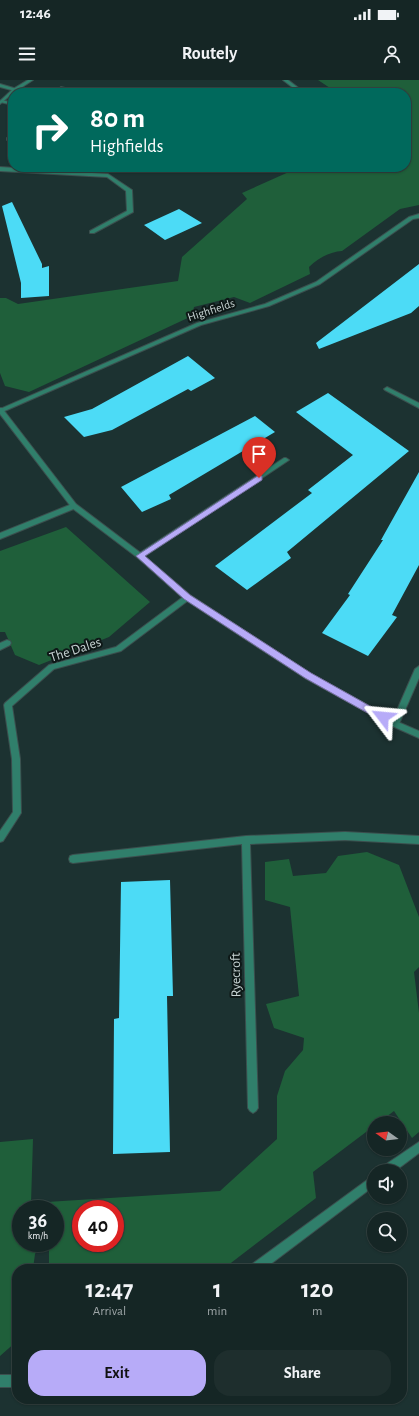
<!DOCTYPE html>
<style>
:root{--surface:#152625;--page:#1e2e2d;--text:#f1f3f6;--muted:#9da5a7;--line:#344342;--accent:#b7abf8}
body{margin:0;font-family:"Alegreya Sans",sans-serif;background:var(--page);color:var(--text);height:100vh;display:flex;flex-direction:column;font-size:15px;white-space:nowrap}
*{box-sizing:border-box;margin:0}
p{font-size:13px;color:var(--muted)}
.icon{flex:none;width:22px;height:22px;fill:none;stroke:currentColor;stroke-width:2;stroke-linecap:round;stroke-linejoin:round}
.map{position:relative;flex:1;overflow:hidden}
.drawer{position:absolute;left:12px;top:1184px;width:395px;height:140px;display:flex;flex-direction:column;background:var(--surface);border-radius:16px;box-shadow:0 1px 3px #0004,0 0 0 1px var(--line)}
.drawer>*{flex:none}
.top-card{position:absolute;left:8px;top:8px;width:403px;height:84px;border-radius:16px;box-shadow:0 1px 3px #0004,0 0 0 1px var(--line);background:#00695c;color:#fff;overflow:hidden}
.needle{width:26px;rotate:284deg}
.tools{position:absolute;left:367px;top:1036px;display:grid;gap:8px}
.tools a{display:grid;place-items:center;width:40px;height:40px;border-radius:50%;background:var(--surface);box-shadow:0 1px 3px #0004,0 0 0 1px var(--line);font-size:20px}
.speed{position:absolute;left:12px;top:1120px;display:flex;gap:8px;font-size:20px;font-weight:700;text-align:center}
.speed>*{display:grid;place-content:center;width:52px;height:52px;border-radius:50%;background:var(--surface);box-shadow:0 1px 3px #0004,0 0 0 1px var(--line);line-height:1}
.speed small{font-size:10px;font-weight:400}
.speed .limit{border:6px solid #d22;background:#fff;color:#111}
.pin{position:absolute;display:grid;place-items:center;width:34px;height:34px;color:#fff;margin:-41px -17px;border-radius:50% 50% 50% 0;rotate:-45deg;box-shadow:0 0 4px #0007}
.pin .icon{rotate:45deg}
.me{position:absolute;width:44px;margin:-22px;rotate:299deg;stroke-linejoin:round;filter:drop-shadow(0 0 3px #0008)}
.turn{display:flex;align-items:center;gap:14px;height:84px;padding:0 16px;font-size:18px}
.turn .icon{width:52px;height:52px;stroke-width:2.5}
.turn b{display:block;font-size:28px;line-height:34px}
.eta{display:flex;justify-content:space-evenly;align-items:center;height:68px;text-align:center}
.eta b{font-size:24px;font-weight:600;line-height:28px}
.button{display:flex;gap:8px;margin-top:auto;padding:8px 16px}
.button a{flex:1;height:46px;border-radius:16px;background:var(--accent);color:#111;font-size:16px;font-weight:600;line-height:46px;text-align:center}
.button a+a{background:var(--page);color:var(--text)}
.status{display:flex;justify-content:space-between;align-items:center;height:28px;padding:0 20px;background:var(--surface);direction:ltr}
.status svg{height:11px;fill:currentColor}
header{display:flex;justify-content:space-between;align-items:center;height:52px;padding:0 16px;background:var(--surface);font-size:18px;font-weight:600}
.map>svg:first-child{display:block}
</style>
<div class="status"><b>12:46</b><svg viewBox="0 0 49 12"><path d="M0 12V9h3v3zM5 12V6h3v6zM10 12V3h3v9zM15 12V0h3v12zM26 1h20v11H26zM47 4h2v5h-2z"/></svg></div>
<header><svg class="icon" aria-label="menu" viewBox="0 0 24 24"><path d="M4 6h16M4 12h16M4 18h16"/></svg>Routely<svg class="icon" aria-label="person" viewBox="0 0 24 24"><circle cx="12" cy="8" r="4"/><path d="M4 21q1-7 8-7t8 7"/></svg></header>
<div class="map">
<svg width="419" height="1336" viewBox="0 0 419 1336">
<rect width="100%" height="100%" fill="#1c3231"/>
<path fill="#1f5f3a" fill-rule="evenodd" d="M 318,0 L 419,0 L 419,125 L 400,129 L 342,171 C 329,172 318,178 309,187 L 310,194 L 250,223 L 234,217 L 194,227 L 192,236 L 29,312 L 5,306 L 0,293 L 0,218 L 6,218 L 18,224 L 178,201 L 182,177 L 247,119 L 242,113 L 300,87 L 406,87 L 406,13 L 343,13 L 333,10 Z
M 66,447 L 150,522 L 109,557 L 39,585 L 15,575 L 5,552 L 0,552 L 0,471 Z
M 367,772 L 399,785 L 419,837 L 419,887 L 414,892 L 419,933 L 419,1052 L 412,1058 L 394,1031 L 378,1043 L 374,1043 L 374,1046 L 313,1092 L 316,1118 L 223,1189 L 49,1189 L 49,1163 L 55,1163 L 55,1129 L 21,1129 L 21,1163 L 41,1163 L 35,1174 L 33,1189 L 17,1189 L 17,1261 L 0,1276 L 0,1062 L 33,1059 L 31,1123 L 220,1111 L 277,1059 L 277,1016 L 285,991 L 303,970 L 304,958 L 274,948 L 266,924 L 299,916 L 290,827 L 265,820 L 265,782 L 289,779 L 293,796 L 326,793 L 338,776 ZM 81,1129 L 115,1129 L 115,1163 L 81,1163 Z"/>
<path fill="#4cdbf6" d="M 12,122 L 42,184 L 42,188 L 49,186 L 49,216 L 21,218 L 21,203 L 2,126 Z
M 179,129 L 202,143 L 165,160 L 144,145 Z
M 419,184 L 419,226 L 411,233 L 319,269 L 316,263 Z
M 188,276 L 215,298 L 191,311 L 188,309 L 112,350 L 84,357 L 64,337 L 92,329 Z
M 328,313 L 409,371 L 287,472 L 291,478 L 247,510 L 215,486 L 312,413 L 308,410 L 353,375 L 296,332 Z
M 255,336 L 275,352 L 169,415 L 171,419 L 142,432 L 121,407 Z
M 419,392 L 419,485 L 392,535 L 397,537 L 368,576 L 322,553 L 350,515 L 348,514 L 383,460 L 381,460 Z
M 170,800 L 173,916 L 167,916 L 170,1072 L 113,1074 L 114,939 L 119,938 L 121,802 Z"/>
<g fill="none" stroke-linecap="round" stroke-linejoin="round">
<defs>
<path id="minor" d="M 283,0 L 288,0 L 305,13 L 300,13 Z
M 0,4 L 17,9 L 17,10 L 15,11 L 0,7 Z
M 61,7 L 65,8 L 60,13 L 55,13 Z
M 2,20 L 13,23 L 13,25 L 0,22 L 0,21 Z
M 11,55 L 13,55 L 13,58 L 7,60 L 7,58 Z
M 0,87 L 108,94 L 132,110 L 133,132 L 94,153 L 90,153 L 90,151 L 127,131 L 126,111 L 107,97 L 0,91 Z
M 419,134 L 419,138 L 413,139 L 320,204 L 269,226 L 201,245 L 0,333 L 0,329 L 197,243 L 265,224 L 316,202 L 409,137 Z
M 387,307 L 419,323 L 419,328 L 385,310 L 384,309 Z
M 284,378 L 286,378 L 289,380 L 142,478 L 138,478 L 136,476 L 138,474 Z
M 72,424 L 74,424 L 77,426 L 76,428 L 0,459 L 0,453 Z
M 187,514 L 190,515 L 191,517 L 190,519 L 121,571 L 54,589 L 12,626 L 20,679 L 21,733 L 3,761 L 0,762 L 0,751 L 13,732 L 12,679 L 4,625 L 5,623 L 49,585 L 116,567 Z
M 7,560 L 10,561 L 11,563 L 10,565 L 0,570 L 0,563 Z
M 419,586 L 419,598 L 399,644 L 398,646 L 392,646 L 391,644 L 415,589 Z
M 345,752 L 419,756 L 419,764 L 345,760 L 250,764 L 258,1028 L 256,1031 L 253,1033 L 250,1031 L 248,1028 L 242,764 L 73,783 L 70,782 L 69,779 L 70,776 L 73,775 L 246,756 Z
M 419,1062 L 419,1073 L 395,1091 L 381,1091 L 382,1087 Z
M 374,1095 L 374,1106 L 264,1189 L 250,1189 L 251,1185 Z
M 0,1295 L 17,1295 L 17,1307 L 0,1307 Z"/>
<path id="tertiary" d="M 28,0 L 33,0 L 13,13 L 0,24 L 0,21 L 13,9 Z
M 0,328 L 2,328 L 76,424 L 142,474 L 190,515 L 311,594 L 398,642 L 419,651 L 419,658 L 392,646 L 305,598 L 184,519 L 138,478 L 72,428 L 0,334 Z"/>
</defs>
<use href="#minor" stroke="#3b4f4e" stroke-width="2"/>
<use href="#tertiary" stroke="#3b4f4e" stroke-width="2"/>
<use href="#minor" fill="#307f6b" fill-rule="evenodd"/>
<use href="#tertiary" fill="#307f6b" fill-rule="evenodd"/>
</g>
<path fill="#b7abf8" stroke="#776fa1" d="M 259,395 L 262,396 L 262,400 L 145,476 L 190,515 L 311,593 L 386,635 L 387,637 L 386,640 L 380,640 L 305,598 L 184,519 L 136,476 Z"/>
<g text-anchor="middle" stroke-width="4" stroke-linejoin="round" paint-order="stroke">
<g font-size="12" fill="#c8d4d4" stroke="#0e1817">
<text transform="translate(211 230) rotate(-18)" y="4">Highfields</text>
</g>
<g font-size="14" fill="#c8d4d4" stroke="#0e1817">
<text transform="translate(75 569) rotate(-18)" y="5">The Dales</text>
<text transform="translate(235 895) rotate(-91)" y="5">Ryecroft</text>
</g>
</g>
</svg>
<div class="tools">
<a><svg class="needle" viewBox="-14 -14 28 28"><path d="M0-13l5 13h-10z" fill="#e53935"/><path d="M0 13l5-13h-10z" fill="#9da5a7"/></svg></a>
<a><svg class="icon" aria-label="sound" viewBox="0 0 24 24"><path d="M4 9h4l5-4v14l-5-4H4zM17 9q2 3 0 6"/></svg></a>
<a><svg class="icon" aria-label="search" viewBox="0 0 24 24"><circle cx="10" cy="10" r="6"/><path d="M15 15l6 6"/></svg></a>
</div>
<div class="speed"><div>36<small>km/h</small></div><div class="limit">40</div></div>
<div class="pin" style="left:259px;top:398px;background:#d93025"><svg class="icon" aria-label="arrive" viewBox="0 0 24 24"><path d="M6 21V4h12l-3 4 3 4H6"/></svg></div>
<svg class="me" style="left:383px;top:637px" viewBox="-20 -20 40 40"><path d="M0-17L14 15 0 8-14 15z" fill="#b7abf8" stroke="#fff" stroke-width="4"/></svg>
<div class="top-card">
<div class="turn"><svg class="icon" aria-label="right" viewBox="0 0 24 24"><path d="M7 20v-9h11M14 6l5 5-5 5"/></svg><div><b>80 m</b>Highfields</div></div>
</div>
<section class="drawer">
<div class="eta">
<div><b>12:47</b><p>Arrival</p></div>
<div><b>1</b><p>min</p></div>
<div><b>120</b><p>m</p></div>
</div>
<div class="button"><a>Exit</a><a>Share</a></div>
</section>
</div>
